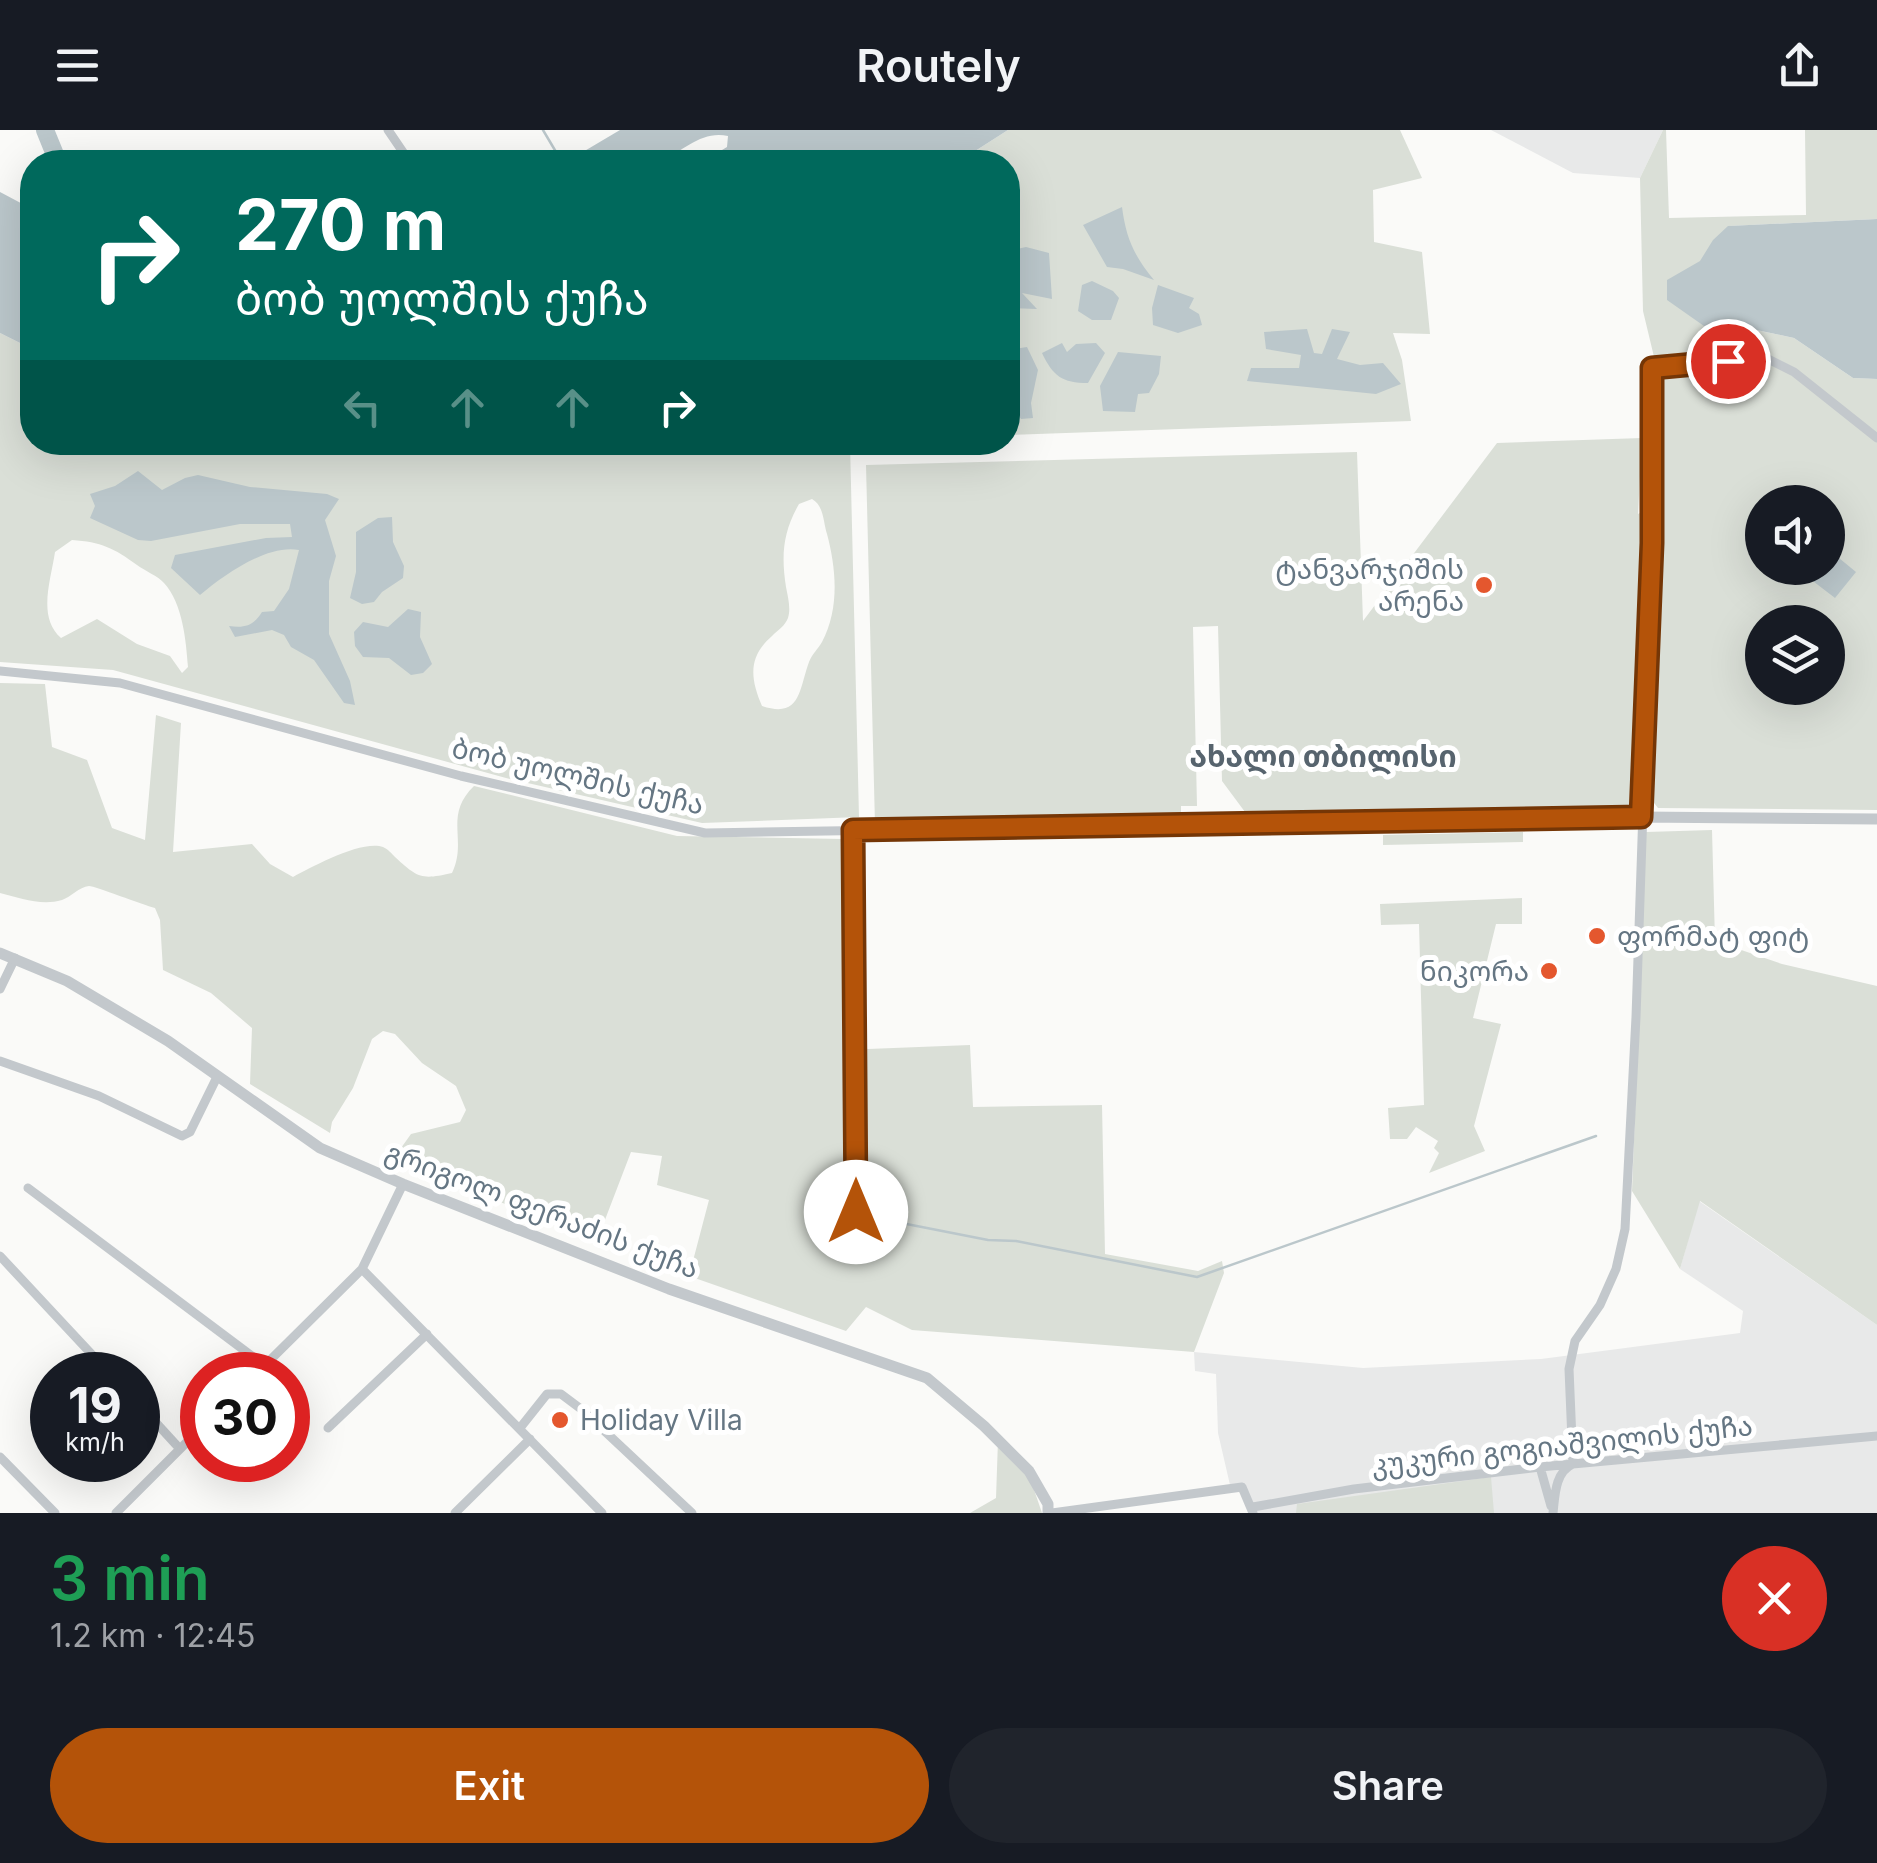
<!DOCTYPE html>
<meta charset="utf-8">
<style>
:root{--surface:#171b24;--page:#20242c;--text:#f1f3f6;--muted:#9ea1a6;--accent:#b45309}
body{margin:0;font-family:Inter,"Noto Sans Georgian",sans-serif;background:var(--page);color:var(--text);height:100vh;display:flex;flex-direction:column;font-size:38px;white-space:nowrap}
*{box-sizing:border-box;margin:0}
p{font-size:32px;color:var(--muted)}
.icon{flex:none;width:55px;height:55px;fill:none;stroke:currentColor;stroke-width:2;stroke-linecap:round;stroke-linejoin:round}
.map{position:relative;height:1383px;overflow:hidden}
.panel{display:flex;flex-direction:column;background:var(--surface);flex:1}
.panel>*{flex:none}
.banner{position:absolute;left:20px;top:20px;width:1000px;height:305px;border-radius:40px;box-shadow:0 10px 40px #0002;background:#00695c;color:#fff;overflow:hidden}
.fabs{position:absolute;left:1745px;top:355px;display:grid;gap:20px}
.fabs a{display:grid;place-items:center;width:100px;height:100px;border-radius:50%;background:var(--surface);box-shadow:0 10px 40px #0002;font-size:50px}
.speed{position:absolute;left:30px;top:1222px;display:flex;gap:20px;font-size:50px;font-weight:700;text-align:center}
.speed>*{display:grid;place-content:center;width:130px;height:130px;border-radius:50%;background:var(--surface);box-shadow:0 10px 40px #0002;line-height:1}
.speed small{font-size:25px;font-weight:400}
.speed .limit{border:15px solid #d22;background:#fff;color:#111}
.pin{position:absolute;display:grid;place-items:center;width:85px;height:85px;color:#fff;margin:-42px;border:5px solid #fff;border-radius:50%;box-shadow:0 2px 10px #0007}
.me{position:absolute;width:110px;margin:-55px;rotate:0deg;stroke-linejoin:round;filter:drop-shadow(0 0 8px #0008)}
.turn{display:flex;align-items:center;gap:35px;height:210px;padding:0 50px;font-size:45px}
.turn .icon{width:130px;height:130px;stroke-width:2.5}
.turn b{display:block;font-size:70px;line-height:85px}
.lanes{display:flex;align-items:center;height:95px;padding:0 50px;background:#0003;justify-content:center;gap:50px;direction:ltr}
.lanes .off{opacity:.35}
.round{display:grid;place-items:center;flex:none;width:105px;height:105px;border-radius:52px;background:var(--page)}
.overview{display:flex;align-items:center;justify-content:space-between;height:170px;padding:0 50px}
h1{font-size:60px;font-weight:600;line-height:75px;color:#1e9e55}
.button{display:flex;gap:20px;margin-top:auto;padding:20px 50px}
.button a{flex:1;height:115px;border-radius:60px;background:var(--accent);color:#fff;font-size:40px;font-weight:600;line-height:115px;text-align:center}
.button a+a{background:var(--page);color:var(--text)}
header{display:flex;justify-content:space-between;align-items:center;height:130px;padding:0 50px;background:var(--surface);font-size:45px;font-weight:600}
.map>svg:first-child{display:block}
</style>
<header><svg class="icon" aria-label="menu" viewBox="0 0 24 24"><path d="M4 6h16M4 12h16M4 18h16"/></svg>Routely<svg class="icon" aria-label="share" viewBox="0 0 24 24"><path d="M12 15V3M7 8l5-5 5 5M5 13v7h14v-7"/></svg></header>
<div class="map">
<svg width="1877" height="1383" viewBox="0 0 1877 1383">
<rect width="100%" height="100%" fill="#fafaf8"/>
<path fill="#e8e9e9" d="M 1491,0 L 1663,0 L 1640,48 L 1573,43 Z
M 1699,1071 L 1877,1195 L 1877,1383 L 1256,1383 L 1255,1374 L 1230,1355 L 1218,1303 L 1216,1244 L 1195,1241 L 1194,1222 L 1363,1238 L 1541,1229 L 1740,1203 L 1743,1181 L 1680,1139 Z"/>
<path fill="#dadfd7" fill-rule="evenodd" d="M 1008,0 L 1400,0 L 1422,48 L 1373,60 L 1374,112 L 1422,122 L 1430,204 L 1393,203 L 1402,230 L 1411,291 L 1008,305 L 1008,32 L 958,32 Z
M 1663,0 L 1666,0 L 1669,88 L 1806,85 L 1805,0 L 1877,0 L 1877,89 L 1729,96 C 1691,131 1701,148 1704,196 L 1733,195 L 1794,208 L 1853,248 L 1877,249 L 1877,680 L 1658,678 L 1651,669 L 1651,594 L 1635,595 L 1633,671 L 1627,679 L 1621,680 L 1245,682 L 1222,651 L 1218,496 L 1193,497 L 1197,676 L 1181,676 L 1181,689 L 875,695 L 866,335 L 1357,322 L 1363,491 L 1497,313 L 1642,308 L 1638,384 L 1645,380 L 1650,249 L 1655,231 L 1643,181 L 1640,48 ZM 1762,372 L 1828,372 L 1828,438 L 1762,438 ZM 1762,492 L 1828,492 L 1828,558 L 1762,558 Z
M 0,203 L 32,219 L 32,312 L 850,313 L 859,687 L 702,693 L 506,648 L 113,540 L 0,532 ZM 812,369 C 824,376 823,391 827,404 C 836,438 840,478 822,512 C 818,519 812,524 809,532 C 799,559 801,589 762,576 C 750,548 748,527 772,506 C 778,500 785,496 788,488 C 791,479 788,467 786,457 C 781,425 783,402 799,374 ZM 72,410 C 101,412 114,418 137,435 C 145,441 158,446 164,453 C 183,474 186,511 188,537 L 182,543 L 170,526 L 137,514 L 97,489 L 61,508 C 37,487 51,450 55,422 Z
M 0,553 L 45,554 L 52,617 L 87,630 L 112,698 L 145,710 L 156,585 L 181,593 L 173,722 L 252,714 L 270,734 L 293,747 C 312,737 361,710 383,717 C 388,719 392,724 395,727 C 418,748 421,750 452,743 C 468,710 443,686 474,656 L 677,706 L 843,709 L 846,913 L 868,919 L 970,915 L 973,977 L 1102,975 L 1105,1124 L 1198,1141 L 1222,1131 L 1224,1143 L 1194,1222 L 912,1200 L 866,1177 L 846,1201 L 689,1146 L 709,1070 L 657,1055 L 662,1026 L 631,1022 L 598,1108 L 391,1032 L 411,1004 L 460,992 L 466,980 L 456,956 L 422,933 L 395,904 L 383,901 L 372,909 L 353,958 L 332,992 L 330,1003 L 250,954 L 252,898 L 211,863 L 163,840 L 160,790 L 155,778 C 143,775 95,756 89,756 C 79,757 71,767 62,770 C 41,776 20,768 0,763 Z
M 1712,700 L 1715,811 L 1782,834 L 1877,856 L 1877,1195 L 1700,1071 L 1680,1139 L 1632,1061 L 1646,702 Z
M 1523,702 L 1523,712 L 1383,715 L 1383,705 Z
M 1522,768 L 1522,794 L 1496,794 L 1473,888 L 1501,894 L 1474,996 L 1485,1021 L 1429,1043 L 1439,1023 L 1434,1018 L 1438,1011 L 1416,997 L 1407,1009 L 1390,1009 L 1388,978 L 1424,975 L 1419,794 L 1381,795 L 1380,774 Z
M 998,1310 L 1030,1348 L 1042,1383 L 970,1383 L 996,1368 Z
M 1491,1347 L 1494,1383 L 1296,1383 L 1297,1374 Z"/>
<path fill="#bbc7cb" d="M 620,0 L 1008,0 L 958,32 L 702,32 L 727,17 L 728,6 C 703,0 683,20 663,31 C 651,37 584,33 566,32 Z
M 0,62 L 32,79 L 32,219 L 0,203 Z
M 1122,77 C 1126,108 1134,126 1154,150 L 1123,139 L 1107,137 L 1083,95 Z
M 1877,89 L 1877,249 L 1853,248 L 1794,208 L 1733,195 L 1704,196 L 1667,170 L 1667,150 L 1700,131 L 1713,110 L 1728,96 Z
M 1026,117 L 1049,123 L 1052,169 L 1022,163 L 1037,179 L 1008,178 L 1008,121 Z
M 1092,151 L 1113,161 L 1119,168 L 1111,190 L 1092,190 L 1078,181 L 1082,155 Z
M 1158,155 L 1194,168 L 1189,178 L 1199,184 L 1202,195 L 1178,203 L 1153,195 L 1152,178 Z
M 1307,199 L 1314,223 L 1322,224 L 1332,199 L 1350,202 L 1337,229 L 1360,235 L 1383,233 L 1401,254 L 1376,264 L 1247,251 L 1251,238 L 1299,238 L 1301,225 L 1266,219 L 1264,202 Z
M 1062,213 L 1067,222 L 1076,214 L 1096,213 L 1105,223 L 1088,253 C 1062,253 1053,246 1042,223 Z
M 1027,217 L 1038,240 L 1031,273 L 1033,288 L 1021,289 L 1008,270 L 1008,220 Z
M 1118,222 L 1161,226 L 1159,244 L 1149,263 L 1138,264 L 1135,282 L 1103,281 L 1100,256 Z
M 138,341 L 162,360 L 185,348 L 198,345 L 250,357 L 327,364 L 339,369 L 325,390 L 336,426 L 329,451 L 329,504 L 350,551 L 355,575 L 344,573 L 314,530 L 291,517 L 284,505 L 272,500 L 235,507 L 229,496 C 245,498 253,496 262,482 L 274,481 L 289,459 L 299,420 C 267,414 224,445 200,465 L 171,438 L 175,425 L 266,408 L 292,407 L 290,394 L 240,394 L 151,411 L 138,410 L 90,388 L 95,376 L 90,364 L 115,356 Z
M 392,387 L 393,412 L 404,436 L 403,448 L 382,462 L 374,472 L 362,474 L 350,468 L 356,442 L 356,402 L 378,388 Z
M 1828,419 L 1856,442 L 1835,468 L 1796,438 L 1828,438 Z
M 408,479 L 421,482 L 420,507 L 432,534 L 423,543 L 411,545 L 389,528 L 363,527 L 355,516 L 354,502 L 363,492 L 388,497 Z"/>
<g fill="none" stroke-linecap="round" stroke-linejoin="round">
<path stroke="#bbc7cb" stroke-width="2.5" d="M 543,0 L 562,32
M 876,1088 L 988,1110 L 1016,1111 L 1197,1147 L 1596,1006"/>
<path stroke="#bbc7cb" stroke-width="18" d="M 45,0 L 58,32"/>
<path stroke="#c3c8cc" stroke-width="9" d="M 388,0 L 405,25 L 414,32
M 0,541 L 120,553 L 461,646 L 705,703 L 1215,695
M 853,700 L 856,1081
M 0,859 L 15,828
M 0,931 L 99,966 L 182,1006 L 190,1002 L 217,947
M 28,1058 L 265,1236
M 0,1126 L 111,1245
M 362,1139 L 602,1383
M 255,1245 L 362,1139 L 403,1054
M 138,1273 L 180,1319
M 328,1298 L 427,1204
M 520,1298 L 547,1264 L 561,1264 L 581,1279 L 692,1383
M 0,1327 L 55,1383
M 1540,1337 L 1551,1376
M 1253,1377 L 1354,1359 L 1540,1337 L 1877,1306
M 116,1383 L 202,1297
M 455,1383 L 530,1309
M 1052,1383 L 1242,1357 L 1253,1383
M 1553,1383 C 1555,1365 1555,1342 1573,1334 L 1569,1239 L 1575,1211 L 1600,1175 L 1616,1139 L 1625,1099 L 1636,887 L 1651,444 L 1652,237 L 1766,228 L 1794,242 L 1877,308"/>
<path stroke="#c3c8cc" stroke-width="11" d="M 1215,695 L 1641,687 L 1877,689
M 0,823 L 67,851 L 168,911 L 320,1018 L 403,1054 L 669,1159 L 927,1248 L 984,1296 L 1029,1341 L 1048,1374 L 1048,1383"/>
</g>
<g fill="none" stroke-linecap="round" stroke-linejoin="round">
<defs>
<path id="route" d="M 856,1082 L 853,700 L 1641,687 L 1652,413 L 1652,238 L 1728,231"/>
</defs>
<use href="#route" stroke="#753606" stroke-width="25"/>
<use href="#route" stroke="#b45309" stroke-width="18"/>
</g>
<g fill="#e4572e" stroke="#fff" stroke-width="4">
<circle cx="1484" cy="455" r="10"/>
<circle cx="1597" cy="806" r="10"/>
<circle cx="1549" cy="841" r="10"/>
<circle cx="560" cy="1290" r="10"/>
</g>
<g text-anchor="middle" stroke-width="10" stroke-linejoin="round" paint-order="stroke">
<g font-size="28" fill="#657683" stroke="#fff" text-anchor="end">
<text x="1464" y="449">ტანვარჯიშის<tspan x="1464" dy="32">არენა</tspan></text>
<text x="1617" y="816" text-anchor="start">ფორმატ ფიტ</text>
<text x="1529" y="851">ნიკორა</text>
<text x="580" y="1300" text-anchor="start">Holiday Villa</text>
</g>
<g font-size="28" fill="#657683" stroke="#fff">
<text transform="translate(578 646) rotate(13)" y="10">ბობ უოლშის ქუჩა</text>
<text transform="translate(542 1080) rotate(21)" y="10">გრიგოლ ფერაძის ქუჩა</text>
<text transform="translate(1562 1315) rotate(-6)" y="10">კუკური გოგიაშვილის ქუჩა</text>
</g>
<g font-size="30" font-weight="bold" fill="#57646e" stroke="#fff">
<text x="1323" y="637">ახალი თბილისი</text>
</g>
</g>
</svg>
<div class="fabs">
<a><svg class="icon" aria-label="sound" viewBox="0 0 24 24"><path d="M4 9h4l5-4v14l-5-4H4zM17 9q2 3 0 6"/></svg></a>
<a><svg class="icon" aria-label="layers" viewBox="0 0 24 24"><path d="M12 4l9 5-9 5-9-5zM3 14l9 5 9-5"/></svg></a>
</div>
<div class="speed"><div>19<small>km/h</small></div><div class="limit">30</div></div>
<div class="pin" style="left:1728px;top:231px;background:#d93025"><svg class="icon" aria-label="arrive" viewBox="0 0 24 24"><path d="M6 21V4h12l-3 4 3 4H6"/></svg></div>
<svg class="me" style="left:856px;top:1082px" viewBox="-20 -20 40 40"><circle r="19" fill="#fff"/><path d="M0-13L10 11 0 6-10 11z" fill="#b45309"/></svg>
<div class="banner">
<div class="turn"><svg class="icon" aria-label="right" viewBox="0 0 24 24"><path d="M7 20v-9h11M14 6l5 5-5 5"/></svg><div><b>270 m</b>ბობ უოლშის ქუჩა</div></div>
<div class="lanes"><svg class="icon off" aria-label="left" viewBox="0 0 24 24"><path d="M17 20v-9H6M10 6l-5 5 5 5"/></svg><svg class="icon off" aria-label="ahead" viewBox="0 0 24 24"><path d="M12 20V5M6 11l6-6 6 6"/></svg><svg class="icon off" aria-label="ahead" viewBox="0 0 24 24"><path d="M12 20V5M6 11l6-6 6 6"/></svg><svg class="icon" aria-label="right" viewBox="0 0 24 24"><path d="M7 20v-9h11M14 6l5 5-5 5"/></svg></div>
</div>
</div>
<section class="panel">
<div class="overview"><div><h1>3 min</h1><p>1.2 km · 12:45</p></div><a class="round" style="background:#d93025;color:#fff"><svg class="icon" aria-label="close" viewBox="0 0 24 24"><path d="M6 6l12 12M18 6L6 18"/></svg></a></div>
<div class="button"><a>Exit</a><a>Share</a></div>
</section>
